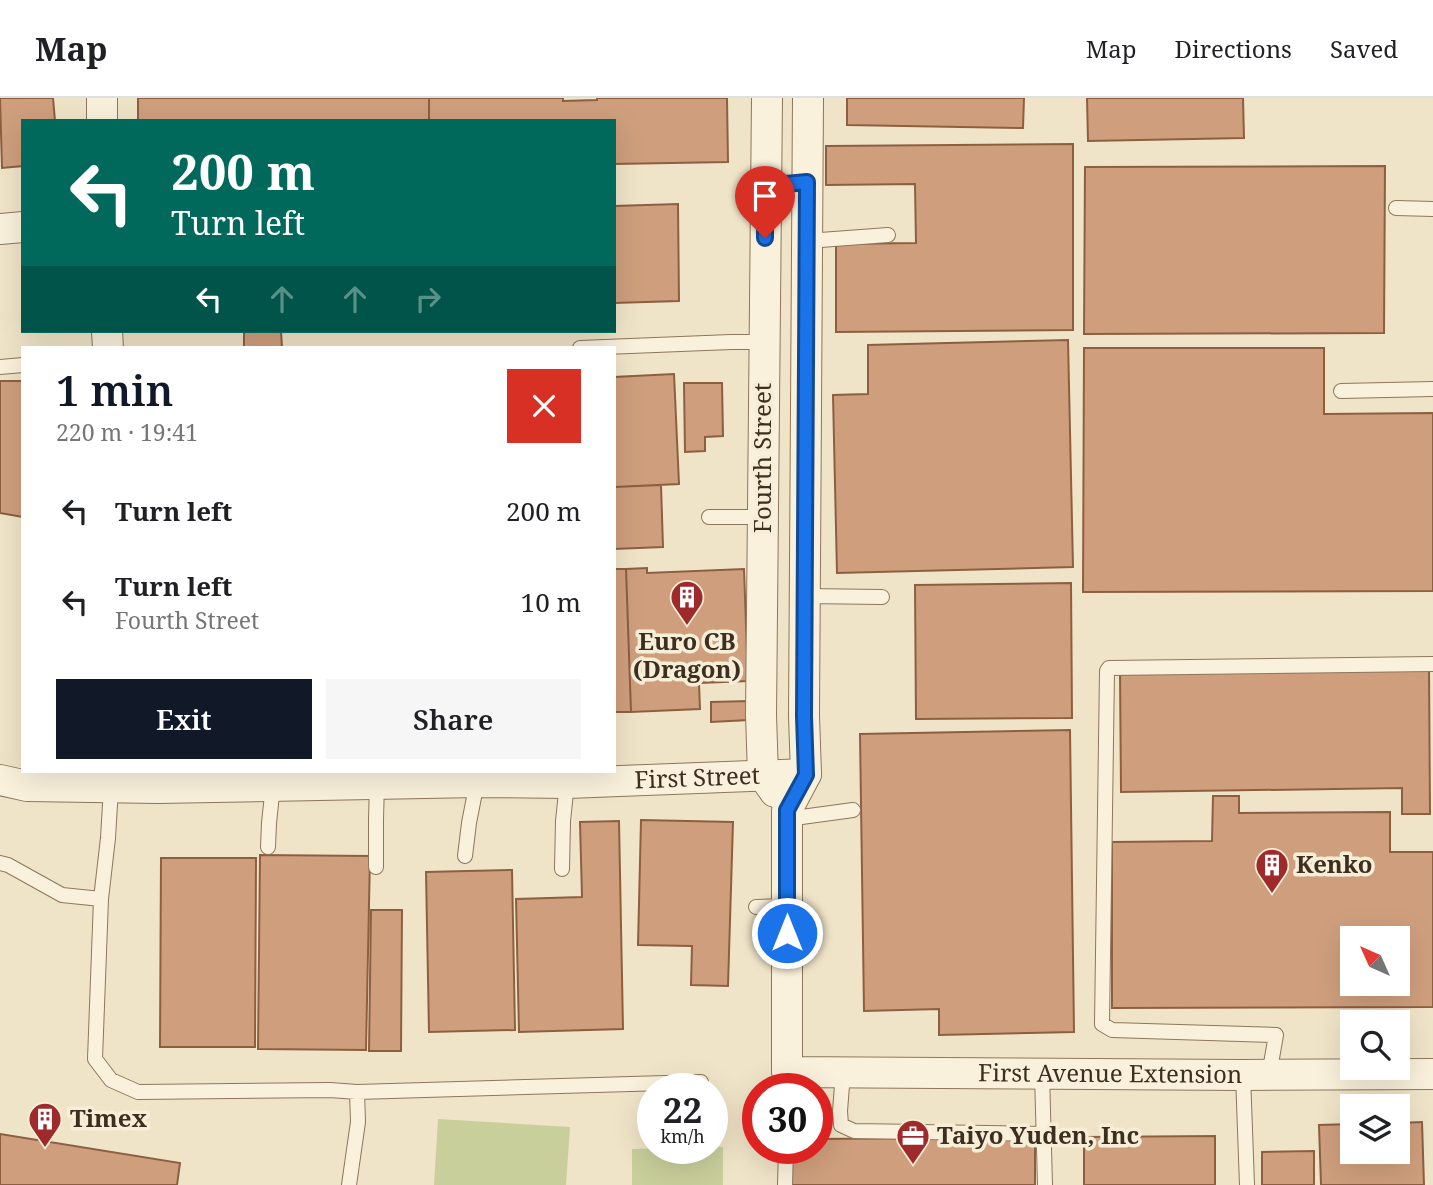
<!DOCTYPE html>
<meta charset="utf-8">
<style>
:root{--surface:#fff;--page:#f6f6f6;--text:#202124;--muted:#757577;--line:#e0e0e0;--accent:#111827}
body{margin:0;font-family:"Noto Serif",serif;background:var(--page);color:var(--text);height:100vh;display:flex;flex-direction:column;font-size:26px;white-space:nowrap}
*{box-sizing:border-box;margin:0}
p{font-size:23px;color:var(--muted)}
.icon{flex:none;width:38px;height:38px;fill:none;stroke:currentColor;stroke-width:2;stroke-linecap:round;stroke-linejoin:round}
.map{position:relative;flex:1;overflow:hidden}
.drawer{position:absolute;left:21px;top:248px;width:595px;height:427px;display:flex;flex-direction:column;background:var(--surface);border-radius:0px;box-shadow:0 7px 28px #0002}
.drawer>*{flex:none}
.banner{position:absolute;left:21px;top:21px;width:595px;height:214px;border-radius:0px;box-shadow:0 7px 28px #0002;background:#00695c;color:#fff;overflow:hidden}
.needle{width:46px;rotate:315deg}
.controls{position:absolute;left:1340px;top:828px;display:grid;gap:14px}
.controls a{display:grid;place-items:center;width:70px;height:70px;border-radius:0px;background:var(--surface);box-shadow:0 7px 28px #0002;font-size:35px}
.speed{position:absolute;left:637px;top:975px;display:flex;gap:14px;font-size:35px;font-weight:700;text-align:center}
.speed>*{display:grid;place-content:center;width:91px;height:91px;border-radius:50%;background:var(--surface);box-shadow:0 7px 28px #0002;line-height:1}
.speed small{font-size:18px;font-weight:400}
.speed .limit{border:10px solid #d22;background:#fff;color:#111}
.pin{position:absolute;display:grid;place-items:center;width:60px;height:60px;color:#fff;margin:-72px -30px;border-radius:50% 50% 50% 0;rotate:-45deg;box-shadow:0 0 7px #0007}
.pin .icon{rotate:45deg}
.me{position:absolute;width:77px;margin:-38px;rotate:0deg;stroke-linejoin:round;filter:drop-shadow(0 0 5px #0008)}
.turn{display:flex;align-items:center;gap:24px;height:147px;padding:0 35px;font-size:32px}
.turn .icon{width:91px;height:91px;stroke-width:2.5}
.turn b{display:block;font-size:49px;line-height:60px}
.lanes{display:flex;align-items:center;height:66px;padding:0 35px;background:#0003;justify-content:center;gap:35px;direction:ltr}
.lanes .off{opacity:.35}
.round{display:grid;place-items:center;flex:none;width:74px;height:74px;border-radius:0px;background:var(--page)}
.summary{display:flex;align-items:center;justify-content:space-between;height:119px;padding:0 35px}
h1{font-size:42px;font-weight:600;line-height:52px;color:var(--accent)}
.primary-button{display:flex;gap:14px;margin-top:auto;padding:14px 35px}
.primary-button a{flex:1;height:80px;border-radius:0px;background:var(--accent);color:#fff;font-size:28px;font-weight:600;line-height:80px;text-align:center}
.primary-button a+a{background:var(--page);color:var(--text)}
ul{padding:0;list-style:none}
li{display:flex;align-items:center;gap:21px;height:91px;padding:0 35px}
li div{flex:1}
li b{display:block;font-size:26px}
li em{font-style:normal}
header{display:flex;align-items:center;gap:42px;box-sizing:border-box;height:98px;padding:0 35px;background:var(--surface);border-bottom:2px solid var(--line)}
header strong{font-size:33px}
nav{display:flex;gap:38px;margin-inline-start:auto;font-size:24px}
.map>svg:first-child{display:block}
</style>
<header>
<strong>Map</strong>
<nav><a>Map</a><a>Directions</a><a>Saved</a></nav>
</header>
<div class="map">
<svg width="1433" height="1087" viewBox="0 0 1433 1087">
<rect width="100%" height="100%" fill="#f0e4c8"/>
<path fill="#c9cf9b" d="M 438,1021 L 570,1029 L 566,1087 L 434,1087 Z
M 723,1049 L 723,1087 L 632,1087 L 632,1051 Z"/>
<path fill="#cf9f7d" stroke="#8d5f41" stroke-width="2" fill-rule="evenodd" d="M 0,0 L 53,0 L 55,23 L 23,23 L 23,68 L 2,70 Z
M 138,0 L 429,0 L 429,23 L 138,23 Z
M 429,0 L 563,0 L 563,3 L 597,2 L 597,0 L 727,0 L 728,64 L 614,66 L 614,23 L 429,23 Z
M 847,0 L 1024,0 L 1023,30 L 847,27 Z
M 1087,0 L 1243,0 L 1244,40 L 1088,43 Z
M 1073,46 L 1073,232 L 836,234 L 836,146 L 916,145 L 915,86 L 826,87 L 826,48 Z
M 1385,68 L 1384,235 L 1084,236 L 1085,69 Z
M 678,106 L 679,203 L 614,205 L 614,108 Z
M 244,233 L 281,233 L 282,250 L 244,250 Z
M 1068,242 L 1073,469 L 837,475 L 833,297 L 868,296 L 868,247 Z
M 1084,250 L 1324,250 L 1324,316 L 1433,315 L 1433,493 L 1083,494 Z
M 674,276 L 679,386 L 614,389 L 614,279 Z
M 0,283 L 23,283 L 23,419 L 0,415 Z
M 684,285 L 722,285 L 723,338 L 705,339 L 705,353 L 685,354 Z
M 661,387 L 663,449 L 614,451 L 614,389 Z
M 647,470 L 647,475 L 744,471 L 748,583 L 699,585 L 700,611 L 631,614 L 626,471 Z
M 614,471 L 626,471 L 631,614 L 614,614 Z
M 1071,485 L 1072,620 L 916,621 L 915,487 Z
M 1429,570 L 1430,716 L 1402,716 L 1402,690 L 1121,694 L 1120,574 Z
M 749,603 L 749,622 L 711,624 L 711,604 Z
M 1070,632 L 1074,934 L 939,937 L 939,911 L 864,913 L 860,636 Z
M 1213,698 L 1239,698 L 1239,715 L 1390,714 L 1390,754 L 1433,754 L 1433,909 L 1112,910 L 1112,744 L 1212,743 ZM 1353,840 L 1398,840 L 1398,886 L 1353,886 Z
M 641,722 L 733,724 L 728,888 L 691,887 L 692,848 L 638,847 Z
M 619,723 L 623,931 L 519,934 L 516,801 L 582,799 L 580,724 Z
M 260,757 L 370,758 L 366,952 L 258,951 Z
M 161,760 L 256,760 L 255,949 L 160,949 Z
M 512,772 L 515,932 L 429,934 L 426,774 Z
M 371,812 L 402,812 L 401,953 L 369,953 Z
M 1422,1024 L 1424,1087 L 1321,1087 L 1319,1027 L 1353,1026 L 1353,1054 L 1398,1054 L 1398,1025 Z
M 0,1036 L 180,1065 L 177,1087 L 0,1087 Z
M 1215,1038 L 1215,1087 L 1084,1087 L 1084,1039 Z
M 1035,1039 L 1035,1087 L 791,1087 L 791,1050 L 817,1050 L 817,1041 Z
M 1314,1053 L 1314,1087 L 1262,1087 L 1262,1054 Z"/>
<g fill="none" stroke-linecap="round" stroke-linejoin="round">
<defs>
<path id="service" d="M 1396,110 L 1433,111
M 807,143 L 888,137
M 580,250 L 731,244 L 764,244
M 0,269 L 23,267
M 1341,293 L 1433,291
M 709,419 L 763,419
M 805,498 L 882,499
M 111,690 L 108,740 L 101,801 L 95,961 L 111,982 L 138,994 L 330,992 L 357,994 L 358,1024 L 349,1087
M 787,721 L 853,712
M 268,749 L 269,725 L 273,687
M 465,758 L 469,725 L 477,684
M 0,765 L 8,767 L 62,797 L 101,801
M 376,769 L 376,721 L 377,685
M 562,771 L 563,723 L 567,685
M 756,809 L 787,808
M 843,975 L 840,1013 L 841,1027 L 854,1033 L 1044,1036
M 1042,975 L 1045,1087
M 1243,977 L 1247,1087
M 1269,977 L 1276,937 L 1112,932 L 1102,926 L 1107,573 L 1109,570 L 1433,566
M 357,994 L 701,984
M 785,1087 L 786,1050"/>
<g id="minor">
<path d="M 102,0 L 102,23"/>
<path d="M 767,0 L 761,617 L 763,677 L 775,694"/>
<path id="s1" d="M 808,0 L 804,618 L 806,676 L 787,712 L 787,974 L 1243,977 L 1433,976"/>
<path d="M 0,131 L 23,129"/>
<path d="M 107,233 L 108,250"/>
<path id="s2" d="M 0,682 L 27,688 L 158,690 L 477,684 L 567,685 L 806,676"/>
</g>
</defs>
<use href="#service" stroke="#8d765c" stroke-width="16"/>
<use href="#minor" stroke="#8d765c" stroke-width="32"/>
<use href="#service" stroke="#faf1dc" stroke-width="14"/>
<use href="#minor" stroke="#faf1dc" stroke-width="30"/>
</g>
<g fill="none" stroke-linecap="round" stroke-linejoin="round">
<defs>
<path id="route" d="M 765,140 L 765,88 L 807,84 L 804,618 L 806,677 L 787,712 L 787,835"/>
</defs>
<use href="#route" stroke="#114b97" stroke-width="18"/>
<use href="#route" stroke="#1a73e8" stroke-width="12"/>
</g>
<defs>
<symbol id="building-pin" viewBox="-11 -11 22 30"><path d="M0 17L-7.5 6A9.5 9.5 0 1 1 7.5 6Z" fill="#9e2a2b" stroke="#f7eed8"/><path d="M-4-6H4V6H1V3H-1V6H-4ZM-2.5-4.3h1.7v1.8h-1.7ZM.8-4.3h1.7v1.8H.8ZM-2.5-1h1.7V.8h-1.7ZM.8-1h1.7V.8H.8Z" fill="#fff"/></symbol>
<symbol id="office-pin" viewBox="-11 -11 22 30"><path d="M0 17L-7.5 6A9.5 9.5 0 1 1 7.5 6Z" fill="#9e2a2b" stroke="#f7eed8"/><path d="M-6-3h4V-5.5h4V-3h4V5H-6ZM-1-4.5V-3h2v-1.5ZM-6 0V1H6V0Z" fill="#fff"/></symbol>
</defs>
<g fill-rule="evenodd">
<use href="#building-pin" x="668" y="480" width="38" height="52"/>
<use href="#building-pin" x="1253" y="748" width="38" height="52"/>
<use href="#building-pin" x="26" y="1002" width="38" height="52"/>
<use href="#office-pin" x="894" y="1019" width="38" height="52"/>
</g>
<g text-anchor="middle" stroke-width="7" stroke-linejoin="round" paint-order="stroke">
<g font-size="24" fill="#3d2e20" stroke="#f7eed8">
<text transform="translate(763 360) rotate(-90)" y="8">Fourth Street</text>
<text dy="8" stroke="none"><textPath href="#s2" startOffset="698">First Street</textPath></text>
<text dy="8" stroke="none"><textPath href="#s1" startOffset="1302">First Avenue Extension</textPath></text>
</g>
<g font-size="24" font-weight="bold" fill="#3d2e20" stroke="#f7eed8" text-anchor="start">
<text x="687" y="552" text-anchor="middle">Euro CB<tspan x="687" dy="28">(Dragon)</tspan></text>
<text x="1296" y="775">Kenko</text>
<text x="70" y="1029">Timex</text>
<text x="937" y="1046">Taiyo Yuden, Inc</text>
</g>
</g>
</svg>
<div class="controls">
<a><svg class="needle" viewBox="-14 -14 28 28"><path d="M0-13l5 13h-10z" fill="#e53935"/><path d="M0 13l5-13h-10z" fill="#757577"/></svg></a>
<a><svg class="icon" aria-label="search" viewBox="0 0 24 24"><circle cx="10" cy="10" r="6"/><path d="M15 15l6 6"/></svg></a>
<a><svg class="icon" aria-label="layers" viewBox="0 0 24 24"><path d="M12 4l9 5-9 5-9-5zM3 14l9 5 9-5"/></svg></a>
</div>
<div class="speed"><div>22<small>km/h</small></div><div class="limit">30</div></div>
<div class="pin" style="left:765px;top:140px;background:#d93025"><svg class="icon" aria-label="arrive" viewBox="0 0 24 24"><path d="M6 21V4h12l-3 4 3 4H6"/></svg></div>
<svg class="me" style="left:787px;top:835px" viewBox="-20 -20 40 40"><circle r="17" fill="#1a73e8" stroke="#fff" stroke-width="3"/><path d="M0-11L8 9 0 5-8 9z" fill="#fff"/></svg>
<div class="banner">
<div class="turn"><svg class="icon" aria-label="left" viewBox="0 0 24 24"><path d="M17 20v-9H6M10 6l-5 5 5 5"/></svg><div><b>200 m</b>Turn left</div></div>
<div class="lanes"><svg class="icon" aria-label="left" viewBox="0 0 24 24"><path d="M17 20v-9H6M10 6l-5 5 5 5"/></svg><svg class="icon off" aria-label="ahead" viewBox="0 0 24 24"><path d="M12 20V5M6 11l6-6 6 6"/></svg><svg class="icon off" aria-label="ahead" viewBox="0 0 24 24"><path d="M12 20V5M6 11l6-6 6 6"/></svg><svg class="icon off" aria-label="right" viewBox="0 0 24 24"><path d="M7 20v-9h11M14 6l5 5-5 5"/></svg></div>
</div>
<section class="drawer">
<div class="summary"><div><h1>1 min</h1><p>220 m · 19:41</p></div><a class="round" style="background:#d93025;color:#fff"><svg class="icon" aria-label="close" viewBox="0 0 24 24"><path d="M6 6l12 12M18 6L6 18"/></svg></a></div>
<ul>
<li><svg class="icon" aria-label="left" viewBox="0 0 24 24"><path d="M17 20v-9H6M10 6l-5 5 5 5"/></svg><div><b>Turn left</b></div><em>200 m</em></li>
<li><svg class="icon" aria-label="left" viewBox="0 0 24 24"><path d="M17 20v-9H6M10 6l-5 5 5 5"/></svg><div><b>Turn left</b><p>Fourth Street</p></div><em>10 m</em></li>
</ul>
<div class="primary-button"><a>Exit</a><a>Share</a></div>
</section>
</div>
